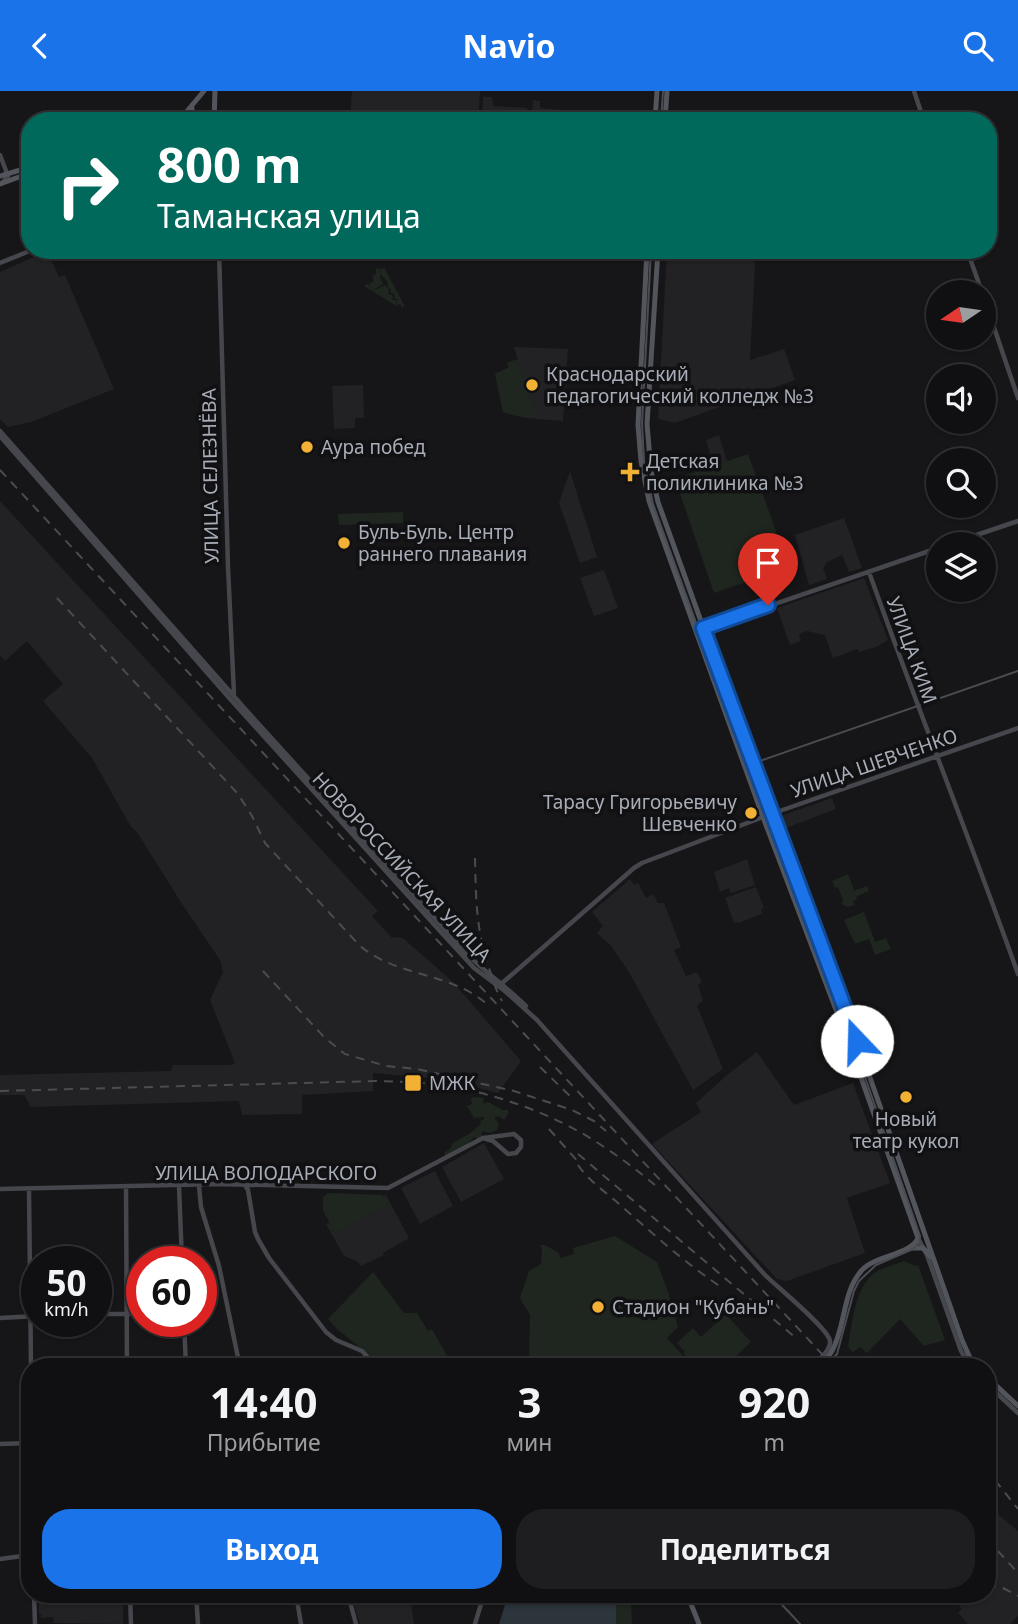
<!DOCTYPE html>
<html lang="ru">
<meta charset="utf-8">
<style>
:root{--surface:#101012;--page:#1e1e20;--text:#f1f3f6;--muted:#9c9d9f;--line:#303032;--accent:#1a73e8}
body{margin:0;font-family:"Noto Sans",sans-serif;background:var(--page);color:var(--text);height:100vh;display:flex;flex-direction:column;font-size:26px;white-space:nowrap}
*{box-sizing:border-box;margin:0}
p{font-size:23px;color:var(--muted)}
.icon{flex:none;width:38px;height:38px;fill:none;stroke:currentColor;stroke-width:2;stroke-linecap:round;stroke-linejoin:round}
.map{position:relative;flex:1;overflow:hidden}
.side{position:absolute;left:21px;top:1267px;width:975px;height:245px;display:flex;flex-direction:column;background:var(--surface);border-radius:28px;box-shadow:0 2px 5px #0004,0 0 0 2px var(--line)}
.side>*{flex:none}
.banner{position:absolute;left:21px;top:21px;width:976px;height:147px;border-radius:28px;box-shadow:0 2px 5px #0004,0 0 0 2px var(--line);background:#00695c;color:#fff;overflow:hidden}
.needle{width:46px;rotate:257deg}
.buttons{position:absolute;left:926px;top:189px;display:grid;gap:14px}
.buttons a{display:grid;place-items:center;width:70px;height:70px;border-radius:50%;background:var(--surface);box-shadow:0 2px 5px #0004,0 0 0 2px var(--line);font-size:35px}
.speed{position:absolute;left:21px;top:1155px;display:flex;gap:14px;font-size:35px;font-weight:700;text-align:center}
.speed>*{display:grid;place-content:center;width:91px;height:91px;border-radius:50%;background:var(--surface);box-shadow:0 2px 5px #0004,0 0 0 2px var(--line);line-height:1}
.speed small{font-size:18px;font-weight:400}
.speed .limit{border:10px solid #d22;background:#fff;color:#111}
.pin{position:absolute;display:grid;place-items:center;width:60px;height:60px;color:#fff;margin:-72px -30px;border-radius:50% 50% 50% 0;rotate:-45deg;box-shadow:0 0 7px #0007}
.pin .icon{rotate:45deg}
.me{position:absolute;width:77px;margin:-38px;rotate:339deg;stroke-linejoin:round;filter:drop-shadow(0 0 5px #0008)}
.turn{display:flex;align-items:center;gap:24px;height:147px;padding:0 21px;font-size:32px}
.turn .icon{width:91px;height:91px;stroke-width:2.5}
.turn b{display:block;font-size:49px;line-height:60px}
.eta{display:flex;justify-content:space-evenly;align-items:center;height:119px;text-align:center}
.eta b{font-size:42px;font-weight:700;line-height:49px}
.primary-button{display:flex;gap:14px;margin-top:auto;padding:14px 21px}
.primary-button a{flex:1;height:80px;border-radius:28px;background:var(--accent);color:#fff;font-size:28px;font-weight:700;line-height:80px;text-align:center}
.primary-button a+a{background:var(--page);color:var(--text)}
header{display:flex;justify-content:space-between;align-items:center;height:91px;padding:0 21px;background:var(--accent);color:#fff;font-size:32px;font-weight:700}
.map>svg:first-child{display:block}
</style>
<header><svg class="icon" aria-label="back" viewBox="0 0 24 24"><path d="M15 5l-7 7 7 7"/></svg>Navio<svg class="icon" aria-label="search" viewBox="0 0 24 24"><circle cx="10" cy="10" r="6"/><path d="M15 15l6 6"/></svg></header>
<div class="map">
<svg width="1018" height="1533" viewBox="0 0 1018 1533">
<rect width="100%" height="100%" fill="#161618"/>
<path fill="#222225" d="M 352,0 L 480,0 L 478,30 L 350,30 Z
M 483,6 L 492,6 L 493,15 L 527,17 L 527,30 L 482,30 Z
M 533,9 L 540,10 L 540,17 L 575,20 L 574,30 L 531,30 Z
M 667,159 L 750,159 L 755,174 L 750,269 L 747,270 L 784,258 L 795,289 L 675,332 L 658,328 Z
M 47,160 L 59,186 L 65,184 L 114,298 L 31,331 L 8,336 L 0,328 L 0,181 Z
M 514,256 L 568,258 L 563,330 L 526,327 L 503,321 L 495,283 L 509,276 L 507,272 L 518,268 Z
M 363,294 L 364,327 L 355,327 L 355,337 L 334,338 L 332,295 Z
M 719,344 L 727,370 L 695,382 L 692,376 L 712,369 L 706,349 Z
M 570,380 L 597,466 L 580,472 L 559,412 Z
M 0,410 L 378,820 L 372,825 L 391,846 L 403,847 L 453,891 L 521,970 L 498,1002 L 440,988 L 373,982 L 373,1000 L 302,1004 L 302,1023 L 242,1024 L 239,1010 L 31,1016 L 24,1004 L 0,1004 L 0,984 L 171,980 L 173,974 L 231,974 L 235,972 L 210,909 L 223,881 L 220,869 L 182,813 L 137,741 L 131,736 L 92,667 L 43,610 L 63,593 L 27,550 L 5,570 L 0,564 Z
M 844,427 L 862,477 L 849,481 L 842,464 L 827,471 L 823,477 L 827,488 L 809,494 L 795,444 Z
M 604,479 L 618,517 L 594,525 L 580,487 Z
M 864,487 L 888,549 L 876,556 L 859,561 L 857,558 L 833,567 L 825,544 L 807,540 L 799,543 L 801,550 L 790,554 L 777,517 Z
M 832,707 L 836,718 L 786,737 L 781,725 Z
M 747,768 L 755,794 L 731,802 L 729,797 L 720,801 L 714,781 Z
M 630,788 L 634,794 L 638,792 L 646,807 L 653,803 L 658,812 L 664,812 L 681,856 L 674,859 L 686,885 L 697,881 L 702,891 L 698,894 L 703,909 L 697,915 L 723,978 L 693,999 L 629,881 L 611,855 L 597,842 L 603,835 L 592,821 Z
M 756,796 L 764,817 L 761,818 L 762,823 L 738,832 L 737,831 L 734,832 L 725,807 Z
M 757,961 L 794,1014 L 853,992 L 890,1092 L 847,1107 L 865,1162 L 787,1190 L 777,1188 L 652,1053 L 701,1021 L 696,1012 L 727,984 Z
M 484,1052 L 504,1088 L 461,1111 L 442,1076 Z
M 435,1080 L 453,1115 L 420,1133 L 401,1097 Z
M 386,1104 L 409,1147 L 383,1162 L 384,1164 L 361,1175 L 358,1171 L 344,1165 L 326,1133 Z
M 987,1414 L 1018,1440 L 1018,1525 L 1010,1533 L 968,1533 L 958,1522 L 962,1518 L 948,1503 L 987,1503 Z
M 39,1503 L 123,1503 L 123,1533 L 54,1532 L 53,1526 L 41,1527 L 41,1523 L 39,1523 Z
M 399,1503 L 410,1503 L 414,1533 L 360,1533 L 353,1510 Z"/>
<path fill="#1e261f" d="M 380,177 L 380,186 L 383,193 L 372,200 L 385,194 L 388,198 L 387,190 L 380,183 L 381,177 L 385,178 L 404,214 L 403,217 L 400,215 L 401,215 L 401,213 L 398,214 L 396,210 L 398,208 L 395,208 L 394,204 L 395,202 L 392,203 L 390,200 L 391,199 L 391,197 L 388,199 L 389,201 L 388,203 L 392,204 L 393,207 L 392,209 L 395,209 L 398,216 L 364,195 L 368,193 L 371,198 L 369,193 L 374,190 L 372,185 L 376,183 L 376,178 Z
M 514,269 L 518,274 L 537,324 L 534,327 L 516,325 L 503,321 L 495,283 L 509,276 L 507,272 Z
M 748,363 L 789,476 L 714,502 L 675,388 Z
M 403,421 L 403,432 L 339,434 L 338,423 Z
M 848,783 L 854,799 L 851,801 L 867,795 L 869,800 L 857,805 L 856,809 L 853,809 L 855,814 L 847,816 L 842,813 L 843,809 L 838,796 L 835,797 L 832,790 Z
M 864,821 L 875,851 L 886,847 L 891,858 L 875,864 L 869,848 L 855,853 L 844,829 Z
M 473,1006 L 484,1007 L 483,1013 L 488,1011 L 503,1019 L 508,1019 L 508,1023 L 505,1028 L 502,1028 L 499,1025 L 495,1026 L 495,1028 L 499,1032 L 497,1039 L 490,1042 L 483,1040 L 481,1042 L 482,1045 L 479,1048 L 474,1046 L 468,1053 L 446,1066 L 444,1062 L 450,1058 L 453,1052 L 469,1043 L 481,1033 L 480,1030 L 484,1028 L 484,1026 L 474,1027 L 467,1015 L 472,1013 L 471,1008 Z
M 328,1102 L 382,1104 L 390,1112 L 335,1142 L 323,1119 L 323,1106 Z
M 615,1145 L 657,1171 L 668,1201 L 678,1236 L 667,1247 L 693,1276 L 537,1276 L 529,1263 L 530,1224 L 520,1207 L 529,1180 L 541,1173 L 542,1158 L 540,1154 L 545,1154 L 559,1162 L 560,1167 L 574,1163 L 573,1157 Z
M 904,1170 L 916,1175 L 918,1174 L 945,1249 L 924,1255 L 900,1228 L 867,1262 L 860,1256 L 853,1261 L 848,1256 C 852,1233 854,1200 873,1183 C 880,1177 895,1174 904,1170 Z
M 373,1181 L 404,1222 L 417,1222 L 428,1240 L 432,1238 L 453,1276 L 384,1276 L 337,1238 L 328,1228 Z
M 726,1223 L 751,1251 L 725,1276 L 696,1276 L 683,1262 L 685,1261 L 677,1252 L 693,1237 L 701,1246 Z
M 613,1503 L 649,1503 L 631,1511 L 632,1533 L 616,1533 L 616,1508 Z"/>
<path fill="#2c353c" d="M 503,1503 L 613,1503 L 616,1508 L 616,1533 L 499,1533 L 505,1514 Z"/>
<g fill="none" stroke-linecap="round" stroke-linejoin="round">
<path stroke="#45474d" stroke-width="4.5" d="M 914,0 L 924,30
M 0,64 L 8,85 L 2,92
M 219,159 L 228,476 L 234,603
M 967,159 L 982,201
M 0,172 L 32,159
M 984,207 L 1018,307
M 0,340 L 247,620 L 468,864 C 486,882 507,896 526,915
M 0,345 L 231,609 L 440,840 L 474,877 L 506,901 L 537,929 L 765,1184 C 776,1195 829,1238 830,1250 C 831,1260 817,1270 811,1276
M 950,453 L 1018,430
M 869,481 C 917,616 970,748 1018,883
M 702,538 L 938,457
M 501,893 L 634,777 L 642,772 L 771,723 L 1018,637
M 245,1094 L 248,1099 L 255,1141 L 258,1148 L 269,1167 L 326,1241 L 336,1249 L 362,1260 L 377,1276
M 179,1095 L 182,1171
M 199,1095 L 201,1116 L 219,1175 L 240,1276
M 126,1096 L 127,1276
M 0,1098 L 217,1093 L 388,1097 L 483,1047 L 514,1043 L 521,1049 L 521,1056 L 516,1062 L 508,1063 L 493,1050 L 483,1047
M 29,1098 L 31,1276
M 918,1147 L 927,1164 L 961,1260 L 970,1276
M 96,1223 L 142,1223
M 0,1227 L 37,1225
M 184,1230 L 186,1276
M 987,1293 L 1018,1322
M 0,1353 L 30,1352
M 0,1468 L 30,1464
M 34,1503 L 35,1533
M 130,1503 L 131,1533
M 196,1503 L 198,1533
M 296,1503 L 301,1533
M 348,1503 L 356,1533
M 475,1533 L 484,1503"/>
<path stroke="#53555c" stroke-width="5" d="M 171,30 L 183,25 L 204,0
M 192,30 L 192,17
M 214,30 L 215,0
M 655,30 L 657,0
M 665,30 L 667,0
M 0,85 L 30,76
M 0,93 L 30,82
M 647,159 L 638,334 L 641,370 L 649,410 L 763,726 L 852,961 L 918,1147 C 911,1164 876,1164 862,1179 C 842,1201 846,1235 832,1260 C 829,1266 823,1271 817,1276
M 658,159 L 647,333 L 651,380 L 658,411 L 767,713 L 860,958 L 962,1249 L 970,1267 L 976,1276
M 911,1157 L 923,1157 L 931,1166
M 987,1286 L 1018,1315
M 687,1503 L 699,1533"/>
<path stroke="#4a4c52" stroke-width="2" d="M 661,30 L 663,0
M 651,159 L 642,333 L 644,370 L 653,413 L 766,725 L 856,960 L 920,1145 L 919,1152 L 913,1158 L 876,1174 L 859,1190 L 854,1200 L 837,1263 L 825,1276
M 752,685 L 752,676 L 757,671 L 1018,580
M 772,1503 L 800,1533"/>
<path stroke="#4a4c52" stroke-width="2" stroke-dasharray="9 7" stroke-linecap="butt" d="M 0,379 L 834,1276
M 57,507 L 238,703 L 252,725 L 265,752 L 359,854 C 397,887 450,880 488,914
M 475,767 C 476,809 476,840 490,880 C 494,891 496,900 502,910
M 263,880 L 325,947 L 345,963 L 386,975 L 417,978 L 514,1000 L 572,1019 L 594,1030 L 606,1040
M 540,976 L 573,1008
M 0,1000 L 376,990 C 400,991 423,991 447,995 C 502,1004 561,1026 607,1058 C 624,1069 639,1081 655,1094
M 549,1038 L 580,1073
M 578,1063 L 797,1248
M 578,1074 C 588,1089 604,1100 618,1112 C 652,1142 686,1173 724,1198
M 995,1389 L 1018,1418
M 987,1430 L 995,1435
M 987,1448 L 1018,1482
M 987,1495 L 1003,1497 L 1018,1505"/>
</g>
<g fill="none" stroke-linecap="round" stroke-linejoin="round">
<defs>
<path id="route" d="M 768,514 L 703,537 L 857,950"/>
</defs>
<use href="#route" stroke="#114b97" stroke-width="18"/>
<use href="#route" stroke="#1a73e8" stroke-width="12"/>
</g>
<g fill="#f2b134" stroke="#111113" stroke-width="2.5">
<circle cx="532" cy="294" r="7"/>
<circle cx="307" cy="356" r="7"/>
<path d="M626.5 370.5h7v7h7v7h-7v7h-7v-7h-7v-7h7z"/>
<circle cx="344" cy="452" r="7"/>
<circle cx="751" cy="722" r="7"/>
<rect x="404" y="983" width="18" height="18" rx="3.5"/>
<circle cx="906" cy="1006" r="7"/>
<circle cx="598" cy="1216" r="7"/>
</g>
<g text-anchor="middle" stroke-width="7" stroke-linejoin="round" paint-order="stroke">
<g font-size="19" fill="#a8adb8" stroke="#111113" text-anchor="start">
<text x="546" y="290">Краснодарский<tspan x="546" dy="22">педагогический колледж №3</tspan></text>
<text x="321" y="363">Аура побед</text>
<text x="646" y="377">Детская<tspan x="646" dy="22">поликлиника №3</tspan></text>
<text x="358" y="448">Буль-Буль. Центр<tspan x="358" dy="22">раннего плавания</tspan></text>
<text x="737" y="718" text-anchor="end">Тарасу Григорьевичу<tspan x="737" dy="22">Шевченко</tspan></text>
<text x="429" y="999">МЖК</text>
<text x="906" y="1035" text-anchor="middle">Новый<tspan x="906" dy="22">театр кукол</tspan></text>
<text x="612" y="1223">Стадион "Кубань"</text>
</g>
<g font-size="19" fill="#a8adb8" stroke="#111113">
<text transform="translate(210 385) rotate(-91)" y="7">УЛИЦА СЕЛЕЗНЁВА</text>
<text transform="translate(912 559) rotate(70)" y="7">УЛИЦА КИМ</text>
<text transform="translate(874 672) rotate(-19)" y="7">УЛИЦА ШЕВЧЕНКО</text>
<text transform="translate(402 776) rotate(47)" y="7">НОВОРОССИЙСКАЯ УЛИЦА</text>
<text x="266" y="1089">УЛИЦА ВОЛОДАРСКОГО</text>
</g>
</g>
</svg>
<div class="buttons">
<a><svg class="needle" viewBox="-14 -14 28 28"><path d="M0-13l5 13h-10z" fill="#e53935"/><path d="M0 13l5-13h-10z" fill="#9c9d9f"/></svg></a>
<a><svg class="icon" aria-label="sound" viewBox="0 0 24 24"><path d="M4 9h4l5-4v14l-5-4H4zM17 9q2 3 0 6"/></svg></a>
<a><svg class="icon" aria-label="search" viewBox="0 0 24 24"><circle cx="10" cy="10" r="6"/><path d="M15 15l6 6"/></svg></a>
<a><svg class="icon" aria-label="layers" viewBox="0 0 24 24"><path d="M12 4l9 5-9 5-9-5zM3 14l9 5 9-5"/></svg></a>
</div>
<div class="speed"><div>50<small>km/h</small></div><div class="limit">60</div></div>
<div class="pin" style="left:768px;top:514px;background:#d93025"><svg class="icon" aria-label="arrive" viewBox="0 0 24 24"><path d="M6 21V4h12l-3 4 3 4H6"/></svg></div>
<svg class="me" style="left:857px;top:950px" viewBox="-20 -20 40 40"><circle r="19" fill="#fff"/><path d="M0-13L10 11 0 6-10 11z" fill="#1a73e8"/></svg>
<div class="banner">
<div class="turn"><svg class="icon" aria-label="right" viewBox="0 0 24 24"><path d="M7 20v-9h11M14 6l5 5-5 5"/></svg><div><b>800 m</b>Таманская улица</div></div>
</div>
<section class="side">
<div class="eta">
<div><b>14:40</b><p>Прибытие</p></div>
<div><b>3</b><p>мин</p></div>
<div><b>920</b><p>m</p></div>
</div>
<div class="primary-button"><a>Выход</a><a>Поделиться</a></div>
</section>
</div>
